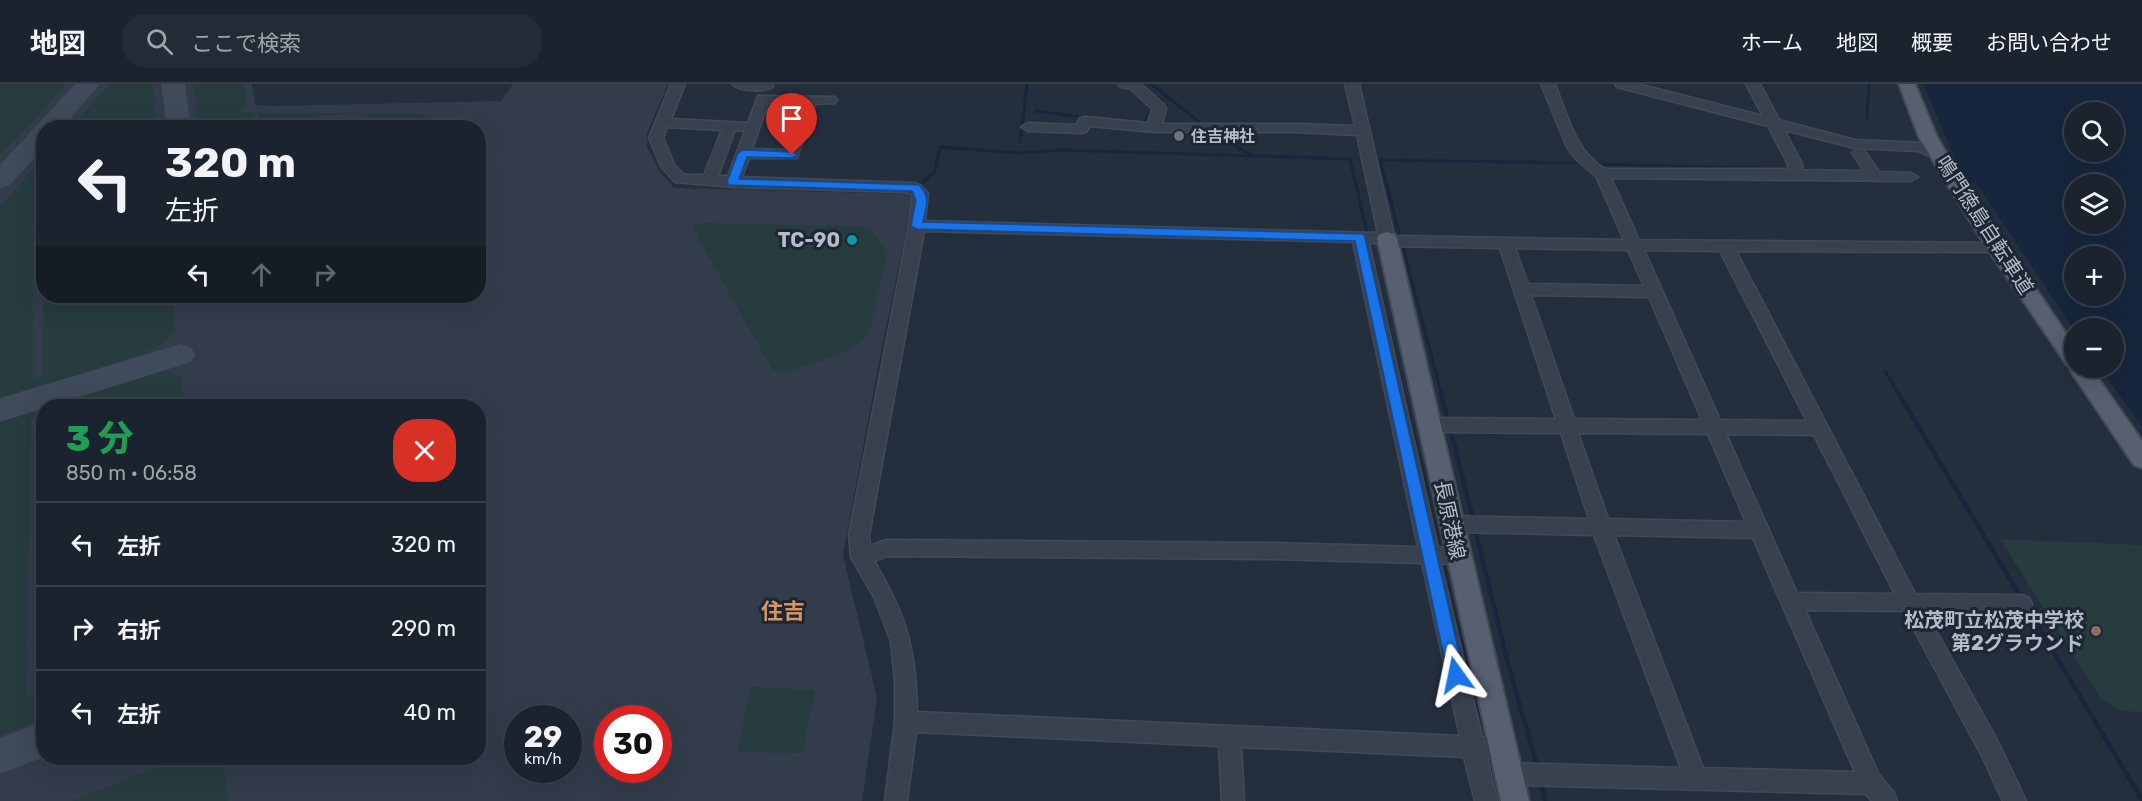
<!DOCTYPE html>
<html lang="ja">
<meta charset="utf-8">
<style>
:root{--surface:#1b232e;--page:#242b36;--text:#f1f3f6;--muted:#a0a4aa;--line:#39404a}
body{margin:0;font-family:Rubik,"Noto Sans JP",sans-serif;background:var(--page);color:var(--text);height:100vh;display:flex;flex-direction:column;font-size:22px;white-space:nowrap}
*{box-sizing:border-box;margin:0}
p{font-size:20px;color:var(--muted)}
.icon{flex:none;width:33px;height:33px;fill:none;stroke:currentColor;stroke-width:2;stroke-linecap:round;stroke-linejoin:round}
.map{position:relative;flex:1;overflow:hidden}
.sheet{position:absolute;left:36px;top:315px;width:450px;height:366px;display:flex;flex-direction:column;background:var(--surface);border-radius:24px;box-shadow:0 6px 24px #0002,0 0 0 2px var(--line)}
.sheet>*{flex:none}
.banner{position:absolute;left:36px;top:36px;width:450px;height:183px;border-radius:24px;box-shadow:0 6px 24px #0002,0 0 0 2px var(--line);background:#1b232e;color:var(--text);overflow:hidden}
.tools{position:absolute;left:2064px;top:18px;display:grid;gap:12px}
.tools a{display:grid;place-items:center;width:60px;height:60px;border-radius:50%;background:var(--surface);box-shadow:0 6px 24px #0002,0 0 0 2px var(--line);font-size:30px}
.speed{position:absolute;left:504px;top:621px;display:flex;gap:12px;font-size:30px;font-weight:700;text-align:center}
.speed>*{display:grid;place-content:center;width:78px;height:78px;border-radius:50%;background:var(--surface);box-shadow:0 6px 24px #0002,0 0 0 2px var(--line);line-height:1}
.speed small{font-size:15px;font-weight:400}
.speed .limit{border:9px solid #d22;background:#fff;color:#111}
.pin{position:absolute;display:grid;place-items:center;width:51px;height:51px;color:#fff;margin:-62px -26px;border-radius:50% 50% 50% 0;rotate:-45deg;box-shadow:0 0 6px #0007}
.pin .icon{rotate:45deg}
.me{position:absolute;width:66px;margin:-33px;rotate:348deg;stroke-linejoin:round;filter:drop-shadow(0 0 4px #0008)}
.turn{display:flex;align-items:center;gap:21px;height:126px;padding:0 30px;font-size:27px}
.turn .icon{width:78px;height:78px;stroke-width:2.5}
.turn b{display:block;font-size:42px;line-height:51px}
.lanes{display:flex;align-items:center;height:57px;padding:0 30px;background:#0003;justify-content:center;gap:30px;direction:ltr}
.lanes .off{opacity:.35}
.round{display:grid;place-items:center;flex:none;width:63px;height:63px;border-radius:24px;background:var(--page)}
.head{display:flex;align-items:center;justify-content:space-between;height:102px;padding:0 30px}
h1{font-size:36px;font-weight:800;line-height:45px;color:#1e9e55}
ul{padding:0;list-style:none}
li{display:flex;align-items:center;gap:18px;height:84px;padding:0 30px;border-top:2px solid var(--line)}
li div{flex:1}
li b{display:block;font-size:22px}
li em{font-style:normal}
header{display:flex;align-items:center;gap:36px;box-sizing:border-box;height:84px;padding:0 30px;background:var(--surface);border-bottom:2px solid var(--line)}
header strong{font-size:28px}
nav{display:flex;gap:33px;margin-inline-start:auto;font-size:21px}
.search{width:420px;height:54px;background:var(--page);display:flex;align-items:center;gap:15px;box-sizing:border-box;padding:0 21px;border-radius:24px;color:var(--muted);font-size:22px}
.map>svg:first-child{display:block}
</style>
<header>
<strong>地図</strong>
<div class="search"><svg class="icon" aria-label="search" viewBox="0 0 24 24"><circle cx="10" cy="10" r="6"/><path d="M15 15l6 6"/></svg>ここで検索</div>
<nav><a>ホーム</a><a>地図</a><a>概要</a><a>お問い合わせ</a></nav>
</header>
<div class="map">
<svg width="2142" height="717" viewBox="0 0 2142 717">
<rect width="100%" height="100%" fill="#242f3e"/>
<path fill="#323c4b" fill-rule="evenodd" d="M 0,0 L 252,0 L 255,21 L 274,22 L 501,17 L 513,0 L 668,0 L 647,49 L 647,63 L 660,88 L 674,104 L 914,110 L 881,267 L 843,471 L 877,614 L 862,717 L 0,717 ZM 44,44 L 478,44 L 478,212 L 44,212 ZM 44,322 L 478,322 L 478,674 L 44,674 ZM 518,634 L 568,634 L 568,686 L 518,686 ZM 608,634 L 658,634 L 658,686 L 608,686 Z"/>
<path fill="#263c3f" fill-rule="evenodd" d="M 0,0 L 67,0 L 0,71 Z
M 110,0 L 153,0 L 157,43 L 71,43 Z
M 193,0 L 244,0 L 247,20 L 241,24 L 241,28 L 254,29 L 257,43 L 199,43 Z
M 258,29 L 408,29 L 422,31 L 430,36 L 431,40 L 428,43 L 411,43 L 398,34 L 370,39 L 366,30 L 317,31 L 321,43 L 261,43 Z
M 43,74 L 44,212 L 173,212 C 176,250 179,252 142,270 L 0,316 L 0,122 ZM 42,140 L 44,291 L 33,295 L 33,143 Z
M 703,139 L 869,143 L 888,169 L 869,249 C 849,272 810,279 782,290 L 772,285 L 692,143 Z
M 160,287 L 170,288 L 181,293 L 184,322 L 47,322 L 123,298 L 136,291 Z
M 43,323 L 43,635 L 0,651 L 0,337 ZM 41,331 L 38,608 L 26,613 L 31,335 Z
M 2000,455 L 2142,461 L 2142,628 L 2121,627 L 2101,615 Z
M 751,603 L 815,606 L 802,669 L 737,668 Z
M 182,674 L 220,675 L 224,683 L 228,717 L 72,717 Z"/>
<path fill="#17263c" fill-rule="evenodd" d="M 1923,0 L 2142,0 L 2142,343 L 2100,284 L 2114,284 L 2114,244 L 2074,244 L 2074,246 L 1978,102 L 1963,92 ZM 2074,28 L 2114,28 L 2114,68 L 2074,68 ZM 2074,100 L 2114,100 L 2114,140 L 2074,140 ZM 2074,172 L 2114,172 L 2114,212 L 2074,212 Z"/>
<g fill="none" stroke-linecap="round" stroke-linejoin="round">
<path stroke="#17263c" stroke-width="3" d="M 1151,0 L 1203,41
M 1036,27 L 1088,34
M 1867,34 L 1869,0
M 1140,40 L 1144,40 L 1152,24
M 1208,46 L 1251,71
M 1020,58 L 1027,0
M 1594,80 L 1791,85
M 1798,85 L 1857,87
M 922,99 L 935,87 L 940,63 L 1018,69 L 1062,66 L 1350,75 L 1405,312
M 1885,287 L 1900,312
M 1442,312 L 1380,76 L 1584,79"/>
<path stroke="#17263c" stroke-width="4.5" d="M 1404,310 L 1440,466
M 1441,310 L 1448,336
M 1899,310 L 2022,515
M 1450,344 L 1473,435
M 1475,445 L 1507,576 L 1537,682
M 1442,477 L 1452,524 L 1484,641
M 2027,524 L 2142,716
M 1541,698 L 1545,717"/>
<path fill="#3f4a5a" fill-rule="evenodd" d="M 75,0 L 100,0 L 62,44 L 44,44 L 44,64 L 9,102 L 0,104 L 0,81 Z
M 161,0 L 185,0 L 191,44 L 167,44 Z
M 181,260 L 191,264 L 196,271 L 191,278 L 0,338 L 0,314 Z
M 44,637 L 44,673 L 0,690 L 0,654 Z"/>
<defs>
<path id="minor" d="M 671,0 L 685,0 L 671,35 L 748,39 L 758,12 L 835,13 L 837,16 L 835,19 L 815,20 L 797,74 L 749,74 L 742,93 L 915,99 L 920,101 L 928,109 L 925,137 L 1378,149 L 1357,51 L 1295,48 L 1154,48 L 1090,42 L 1086,48 L 1081,49 L 1028,47 L 1021,43 L 1028,39 L 1076,41 L 1080,34 L 1085,33 L 1148,39 L 1152,25 L 1131,5 L 1120,3 L 1118,0 L 1141,0 L 1164,21 L 1166,24 L 1162,40 L 1295,40 L 1355,42 L 1345,0 L 1359,0 L 1394,152 L 1624,156 L 1596,92 L 1577,76 L 1567,63 L 1541,0 L 1555,0 C 1567,31 1575,67 1605,85 L 1788,85 L 1788,80 L 1768,42 L 1617,3 L 1615,0 L 1638,0 L 1763,32 L 1746,0 L 1760,0 L 1779,36 L 1855,56 L 1920,59 L 1944,68 L 1946,71 L 1944,74 L 1934,74 L 1918,67 L 1855,64 L 1784,46 L 1802,80 L 1803,86 L 1864,87 L 1852,69 L 1859,65 L 1864,66 L 1879,88 L 1911,89 L 1918,93 L 1911,97 L 1611,94 L 1639,156 L 2001,159 L 2004,163 L 2001,167 L 1996,168 L 1736,167 L 1915,510 L 2022,511 L 2029,514 L 2032,520 L 2029,526 L 2022,529 L 1925,527 L 1998,658 L 2026,717 L 2003,717 L 1982,672 L 1904,527 L 1805,526 L 1879,691 L 1894,709 L 1897,717 L 1872,717 L 1866,710 L 1510,701 L 1502,697 L 1499,690 L 1502,683 L 1510,679 L 1681,684 L 1594,451 L 1450,448 L 1443,445 L 1440,440 L 1443,435 L 1450,432 L 1589,435 L 1561,349 L 1429,348 L 1423,346 L 1420,341 L 1423,336 L 1429,334 L 1556,335 L 1500,164 L 1387,162 L 1380,159 L 1369,159 L 1438,463 L 1465,466 L 1468,472 L 1465,478 L 1441,480 L 1482,653 L 1503,654 L 1511,657 L 1514,664 L 1511,671 L 1503,674 L 1487,674 L 1497,717 L 1475,717 L 1464,673 L 1241,663 L 1244,717 L 1222,717 L 1219,662 L 916,648 L 907,717 L 885,717 L 895,638 L 895,597 L 891,557 L 874,513 L 851,473 L 849,451 L 909,142 L 913,110 L 903,108 L 733,103 L 675,98 L 661,82 L 649,54 ZM 768,19 L 802,20 L 786,66 L 752,65 ZM 667,43 L 722,46 L 704,91 L 684,91 L 675,82 L 663,54 ZM 735,46 L 745,47 L 728,92 L 718,92 ZM 924,147 L 1353,158 L 1418,463 L 1272,459 L 886,456 L 870,462 L 869,451 ZM 1515,164 L 1628,166 L 1644,202 L 1528,200 ZM 1644,166 L 1720,167 L 1807,337 L 1720,336 ZM 1531,211 L 1649,213 L 1702,336 L 1574,335 ZM 1578,349 L 1708,350 L 1746,438 L 1608,435 ZM 1726,350 L 1814,351 L 1895,510 L 1797,509 ZM 1614,451 L 1753,454 L 1855,688 L 1703,684 ZM 886,472 L 1272,475 L 1422,479 L 1460,652 L 917,628 C 916,565 906,531 874,477 Z
M 732,0 L 771,0 L 773,2 C 765,9 740,7 732,0 Z"/>
<path id="major" d="M 1899,0 L 1915,0 L 1937,53 L 1965,100 L 2074,261 L 2074,284 L 2091,284 L 2142,357 L 2142,384 L 2134,381 L 2072,289 L 2070,282 L 2067,281 L 1985,161 L 1947,100 L 1919,53 Z
M 1387,148 L 1394,150 L 1397,154 L 1529,717 L 1501,717 L 1377,154 L 1380,150 Z"/>
</defs>
<use href="#minor" stroke="#414a57" stroke-width="3"/>
<use href="#major" stroke="#414a57" stroke-width="4"/>
<use href="#minor" fill="#38414e" fill-rule="evenodd"/>
<use href="#major" fill="#56606e" fill-rule="evenodd"/>
</g>
<path fill="#1a73e8" stroke="#114b97" stroke-width="1.5" d="M 743,66 L 792,68 L 798,71 L 792,74 L 747,73 L 739,95 L 919,101 C 931,112 926,124 923,138 L 1364,150 L 1464,591 L 1462,596 L 1456,598 L 1450,596 L 1448,591 L 1355,157 L 917,145 L 911,142 L 916,116 L 912,107 L 729,101 L 727,98 L 738,69 Z"/>
<circle fill="#6b7280" stroke="#1d2633" stroke-width="2" cx="1179" cy="52" r="6"/>
<circle fill="#0f9aa8" stroke="#1d2633" stroke-width="2" cx="852" cy="156" r="6"/>
<circle fill="#8d6e63" stroke="#1d2633" stroke-width="2" cx="2096" cy="547" r="6"/>
<g text-anchor="middle" stroke-width="6" stroke-linejoin="round" paint-order="stroke">
<g font-size="16" font-weight="bold" fill="#b4bcc9" stroke="#1d2633" text-anchor="start">
<text x="1191" y="58">住吉神社</text>
</g>
<g font-size="20" fill="#b4bcc9" stroke="#1d2633">
<text transform="translate(1985 141) rotate(57)" y="7">鳴門徳島自転車道</text>
<text transform="translate(1450 436) rotate(78)" y="7">長原港線</text>
</g>
<g font-size="20" font-weight="bold" fill="#b4bcc9" stroke="#1d2633" text-anchor="end">
<text x="840" y="163">TC-90</text>
<text x="2084" y="543">松茂町立松茂中学校<tspan x="2084" dy="23">第2グラウンド</tspan></text>
</g>
<g font-size="22" font-weight="bold" fill="#d59563" stroke="#1d2633">
<text x="783" y="535">住吉</text>
</g>
</g>
</svg>
<div class="tools">
<a><svg class="icon" aria-label="search" viewBox="0 0 24 24"><circle cx="10" cy="10" r="6"/><path d="M15 15l6 6"/></svg></a>
<a><svg class="icon" aria-label="layers" viewBox="0 0 24 24"><path d="M12 4l9 5-9 5-9-5zM3 14l9 5 9-5"/></svg></a>
<a>+</a>
<a>−</a>
</div>
<div class="speed"><div>29<small>km/h</small></div><div class="limit">30</div></div>
<div class="pin" style="left:792px;top:71px;background:#d93025"><svg class="icon" aria-label="arrive" viewBox="0 0 24 24"><path d="M6 21V4h12l-3 4 3 4H6"/></svg></div>
<svg class="me" style="left:1456px;top:591px" viewBox="-20 -20 40 40"><path d="M0-17L14 15 0 8-14 15z" fill="#1a73e8" stroke="#fff" stroke-width="4"/></svg>
<div class="banner">
<div class="turn"><svg class="icon" aria-label="left" viewBox="0 0 24 24"><path d="M17 20v-9H6M10 6l-5 5 5 5"/></svg><div><b>320 m</b>左折</div></div>
<div class="lanes"><svg class="icon" aria-label="left" viewBox="0 0 24 24"><path d="M17 20v-9H6M10 6l-5 5 5 5"/></svg><svg class="icon off" aria-label="ahead" viewBox="0 0 24 24"><path d="M12 20V5M6 11l6-6 6 6"/></svg><svg class="icon off" aria-label="right" viewBox="0 0 24 24"><path d="M7 20v-9h11M14 6l5 5-5 5"/></svg></div>
</div>
<section class="sheet">
<div class="head"><div><h1>3 分</h1><p>850 m · 06:58</p></div><a class="round" style="background:#d93025;color:#fff"><svg class="icon" aria-label="close" viewBox="0 0 24 24"><path d="M6 6l12 12M18 6L6 18"/></svg></a></div>
<ul>
<li><svg class="icon" aria-label="left" viewBox="0 0 24 24"><path d="M17 20v-9H6M10 6l-5 5 5 5"/></svg><div><b>左折</b></div><em>320 m</em></li>
<li><svg class="icon" aria-label="right" viewBox="0 0 24 24"><path d="M7 20v-9h11M14 6l5 5-5 5"/></svg><div><b>右折</b></div><em>290 m</em></li>
<li><svg class="icon" aria-label="left" viewBox="0 0 24 24"><path d="M17 20v-9H6M10 6l-5 5 5 5"/></svg><div><b>左折</b></div><em>40 m</em></li>
</ul>
</section>
</div>
